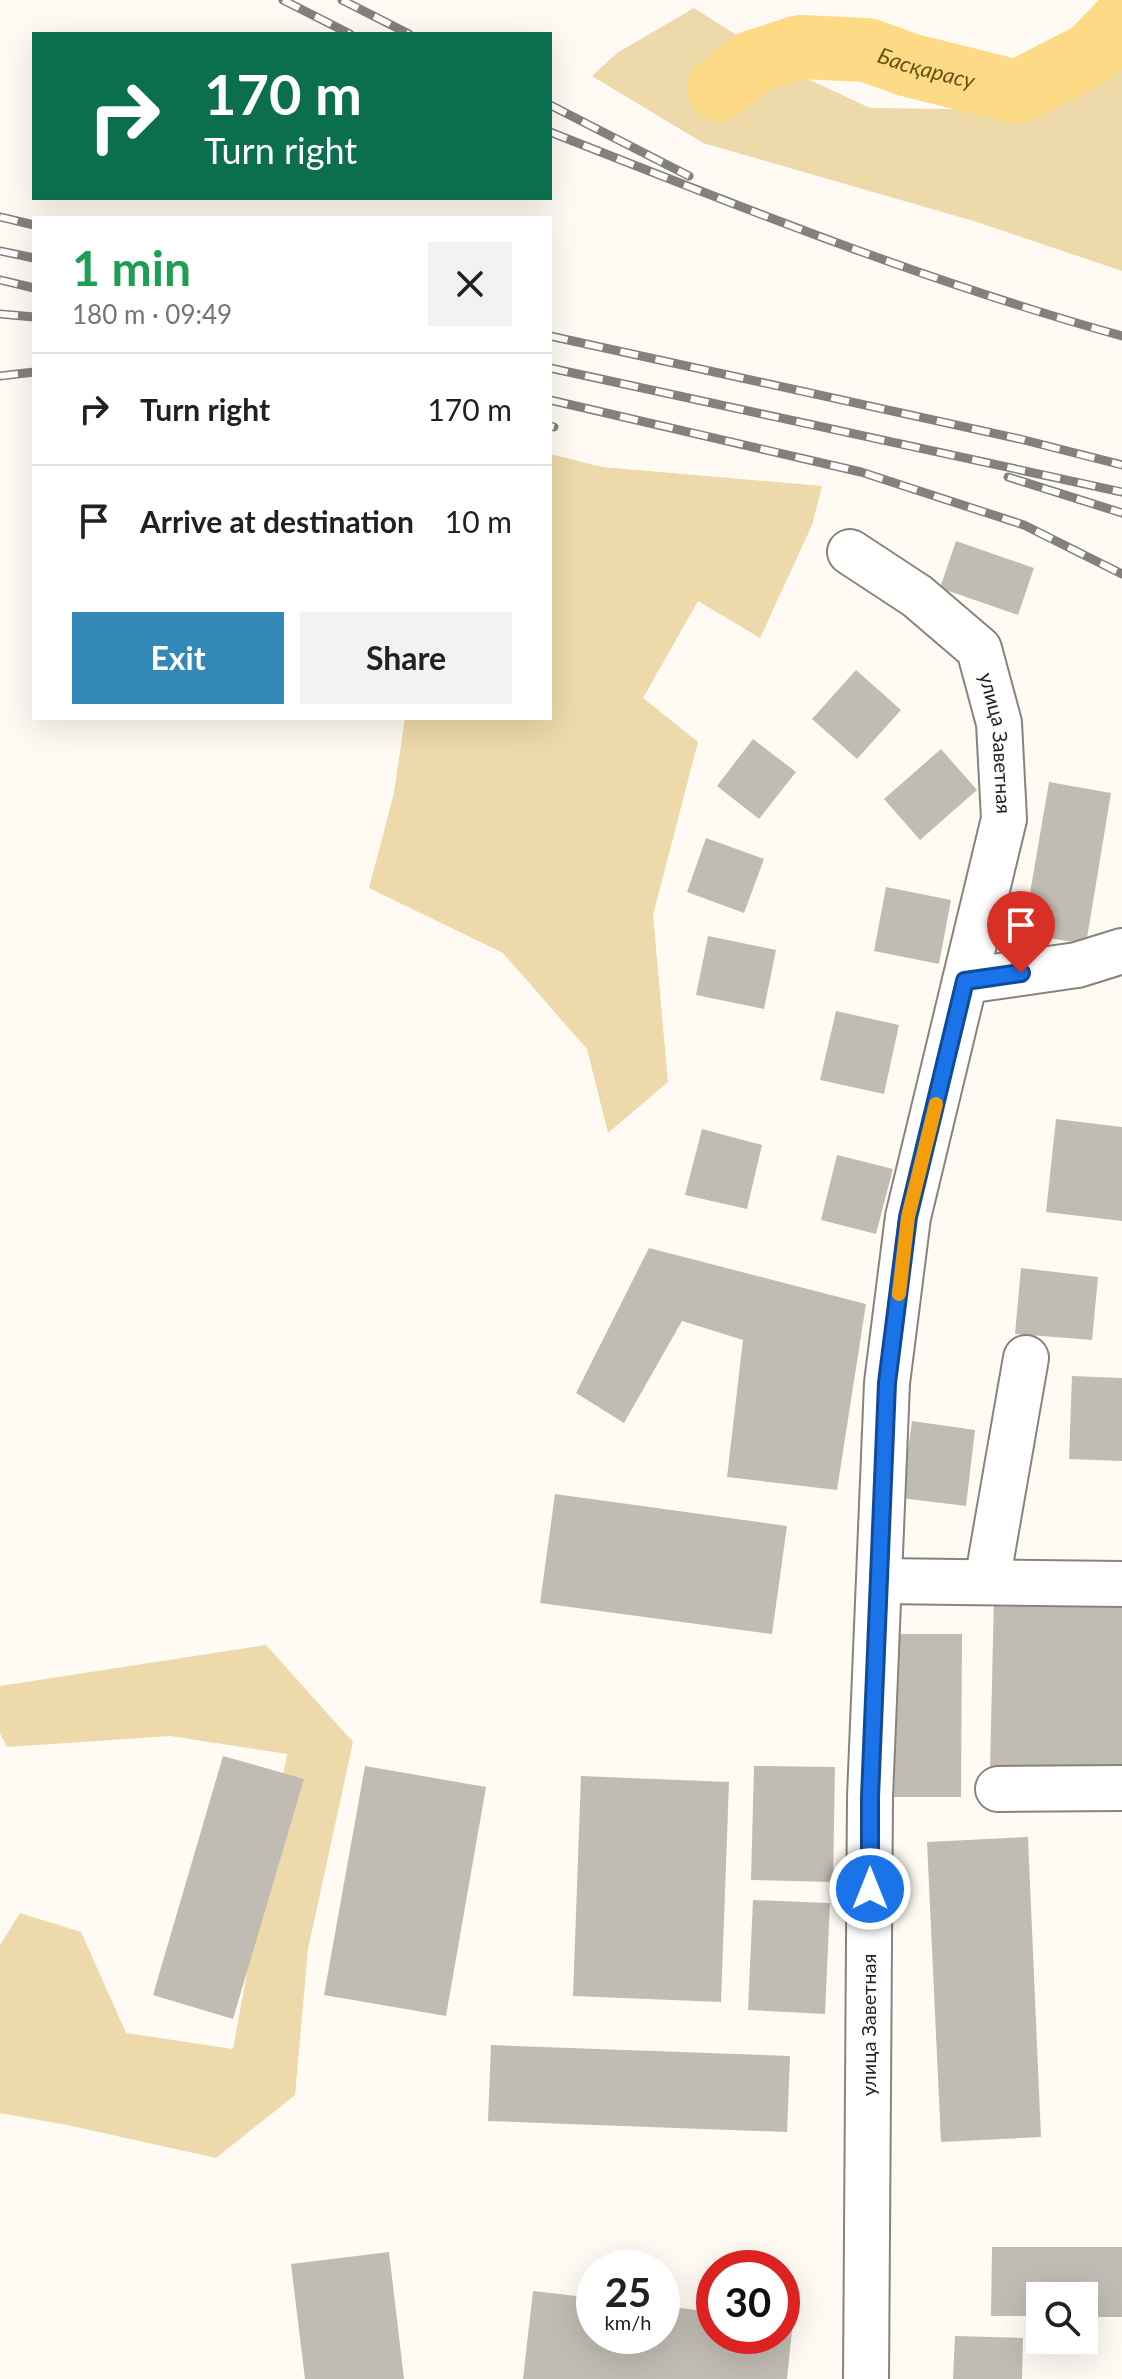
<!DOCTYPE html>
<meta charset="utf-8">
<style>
:root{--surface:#fff;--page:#f2f2f2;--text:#202124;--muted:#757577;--line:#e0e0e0;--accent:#3488b8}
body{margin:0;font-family:Lato,sans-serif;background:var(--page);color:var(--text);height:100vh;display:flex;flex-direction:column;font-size:30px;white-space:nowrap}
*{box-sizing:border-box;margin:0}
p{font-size:26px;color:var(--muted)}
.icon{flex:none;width:44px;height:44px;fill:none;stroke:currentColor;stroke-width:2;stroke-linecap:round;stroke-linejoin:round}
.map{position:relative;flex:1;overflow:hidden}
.sheet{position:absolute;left:32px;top:216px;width:520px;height:504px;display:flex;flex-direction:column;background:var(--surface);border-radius:0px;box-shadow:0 8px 32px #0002}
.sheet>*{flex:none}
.banner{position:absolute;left:32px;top:32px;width:520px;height:168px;border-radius:0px;box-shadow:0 8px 32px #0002;background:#0b6e4f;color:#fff;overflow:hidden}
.tools{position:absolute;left:1026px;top:2282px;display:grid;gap:16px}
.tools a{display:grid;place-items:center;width:72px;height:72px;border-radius:0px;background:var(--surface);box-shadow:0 8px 32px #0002;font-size:40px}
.speed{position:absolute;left:576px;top:2250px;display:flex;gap:16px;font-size:40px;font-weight:700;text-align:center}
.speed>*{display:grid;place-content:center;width:104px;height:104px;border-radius:50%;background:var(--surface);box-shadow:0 8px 32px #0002;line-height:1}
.speed small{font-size:20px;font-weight:400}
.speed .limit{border:12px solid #d22;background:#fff;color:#111}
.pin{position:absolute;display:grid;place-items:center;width:68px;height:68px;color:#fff;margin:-82px -34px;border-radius:50% 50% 50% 0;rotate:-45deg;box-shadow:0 0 8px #0007}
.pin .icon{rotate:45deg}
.me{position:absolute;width:88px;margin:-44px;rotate:0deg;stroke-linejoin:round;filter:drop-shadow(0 0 6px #0008)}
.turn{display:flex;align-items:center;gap:28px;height:168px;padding:0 40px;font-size:36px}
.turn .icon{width:104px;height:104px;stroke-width:2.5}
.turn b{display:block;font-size:56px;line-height:68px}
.round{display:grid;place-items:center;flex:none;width:84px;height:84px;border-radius:0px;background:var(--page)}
.overview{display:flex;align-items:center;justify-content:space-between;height:136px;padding:0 40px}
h1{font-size:48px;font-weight:700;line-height:60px;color:#1e9e55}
.primary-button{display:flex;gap:16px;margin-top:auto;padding:16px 40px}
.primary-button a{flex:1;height:92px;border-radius:0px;background:var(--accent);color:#fff;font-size:32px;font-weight:700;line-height:92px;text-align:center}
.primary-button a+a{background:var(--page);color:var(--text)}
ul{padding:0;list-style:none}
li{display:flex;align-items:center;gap:24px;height:112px;padding:0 40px;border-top:2px solid var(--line)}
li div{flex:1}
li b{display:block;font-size:30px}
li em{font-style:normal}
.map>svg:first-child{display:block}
</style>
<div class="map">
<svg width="1122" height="2379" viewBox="0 0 1122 2379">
<rect width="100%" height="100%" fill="#fffbf4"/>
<path fill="#edd9a9" d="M 694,8 L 799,75 L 870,108 L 1046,110 L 1122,55 L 1122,271 L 977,222 L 703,143 L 592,76 L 617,53 Z
M 550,454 L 602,467 L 822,486 L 812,525 L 760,638 L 698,601 L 643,698 L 698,742 L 653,915 L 668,1082 L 608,1133 L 587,1049 L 503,953 L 369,888 L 394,793 L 405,718 L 550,718 Z
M 266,1645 L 353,1742 L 308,1949 L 295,2095 L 216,2158 L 67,2125 L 0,2113 L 0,1945 L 20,1913 L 81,1932 L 126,2033 L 233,2049 L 287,1754 L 170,1736 L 7,1747 L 0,1733 L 0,1686 Z"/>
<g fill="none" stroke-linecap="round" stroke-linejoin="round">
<path stroke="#fcda86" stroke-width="64" id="s1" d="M 719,89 L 753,62 L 800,47 L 867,50 L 909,65 L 1017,92 L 1091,54 L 1122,22"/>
</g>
<path fill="#c0bcb3" d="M 956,541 L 1034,568 L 1018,615 L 940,588 Z
M 856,670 L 901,710 L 857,759 L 812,719 Z
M 753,739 L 796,772 L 759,819 L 717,786 Z
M 941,749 L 977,790 L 920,840 L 884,799 Z
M 1049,782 L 1111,793 L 1086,944 L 1023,934 Z
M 706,838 L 764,859 L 744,913 L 687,892 Z
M 886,887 L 951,900 L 939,964 L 874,951 Z
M 708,936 L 776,950 L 764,1009 L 696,995 Z
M 836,1011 L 899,1025 L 884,1094 L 820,1080 Z
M 1056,1119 L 1122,1127 L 1122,1221 L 1046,1212 Z
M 702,1129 L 762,1145 L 747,1209 L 685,1195 Z
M 837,1155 L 893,1169 L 876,1234 L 821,1220 Z
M 649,1248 L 866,1304 L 837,1490 L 727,1477 L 743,1340 L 682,1321 L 624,1423 L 576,1393 Z
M 1021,1268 L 1098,1277 L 1092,1340 L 1015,1334 Z
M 1072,1376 L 1122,1378 L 1122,1461 L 1069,1459 Z
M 912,1421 L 975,1430 L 966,1506 L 901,1498 Z
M 555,1494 L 787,1526 L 772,1634 L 540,1603 Z
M 994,1595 L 1122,1598 L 1122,1773 L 990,1770 Z
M 895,1634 L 962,1634 L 961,1797 L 894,1797 Z
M 223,1756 L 304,1779 L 233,2019 L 153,1995 Z
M 365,1766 L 486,1787 L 446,2016 L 324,1995 Z
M 754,1766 L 835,1767 L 833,1882 L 751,1880 Z
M 581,1776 L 729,1782 L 721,2002 L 573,1996 Z
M 1028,1837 L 1041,2137 L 941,2142 L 927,1842 Z
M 753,1900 L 830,1903 L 825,2014 L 748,2010 Z
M 491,2045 L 790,2056 L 787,2132 L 488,2121 Z
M 992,2247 L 1122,2247 L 1122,2317 L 1084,2317 L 1084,2296 L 1040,2296 L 1040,2316 L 991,2316 Z
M 389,2252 L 404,2379 L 305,2379 L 291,2264 Z
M 533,2291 L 594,2298 L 594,2336 L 662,2336 L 662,2306 L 714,2312 L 714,2336 L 782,2336 L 782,2320 L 793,2321 L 787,2379 L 523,2379 Z
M 955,2336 L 1023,2338 L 1022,2379 L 953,2379 Z"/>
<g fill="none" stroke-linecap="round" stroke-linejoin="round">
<defs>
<g id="minor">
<path id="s2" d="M 850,552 L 917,596 L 979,649 L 999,723 L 1004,819 L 908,1217 L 887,1383 L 870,1797 L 866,2379"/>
<path d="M 965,981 L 1077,965 L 1122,951"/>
<path d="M 879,1581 L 1122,1584"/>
<path d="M 987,1582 L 1026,1358"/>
<path d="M 998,1789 L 1122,1788"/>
</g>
</defs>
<use href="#minor" stroke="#88847c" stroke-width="48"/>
<use href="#minor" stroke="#fff" stroke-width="44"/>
<defs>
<path id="rail" d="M 283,0 L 350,34
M 342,0 L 409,34
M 550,105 L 689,176
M 550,132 C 738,206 927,282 1122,336
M 0,217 L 34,225
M 0,251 L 34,258
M 0,280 L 34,288
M 0,314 L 34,317
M 550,336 L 1020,439 L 1122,465
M 550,368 L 1122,492
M 0,376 L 34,372
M 550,400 L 861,472 L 1024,525 L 1122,574
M 550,426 L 554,427
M 1008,477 L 1122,513"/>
</defs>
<use href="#rail" stroke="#83817c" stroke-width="9"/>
<use href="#rail" stroke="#fff" stroke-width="6" stroke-dasharray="18" stroke-linecap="butt"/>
</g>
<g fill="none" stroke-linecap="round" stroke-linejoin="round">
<defs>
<path id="route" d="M 870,1889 L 870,1797 L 887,1383 L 908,1217 L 965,981 L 1021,973"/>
</defs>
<use href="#route" stroke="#114b97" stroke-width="20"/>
<use href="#route" stroke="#1a73e8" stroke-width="14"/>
<path stroke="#f59e0b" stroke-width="14" d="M 899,1294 L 908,1217 L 936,1104"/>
</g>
<g text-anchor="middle" stroke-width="8" stroke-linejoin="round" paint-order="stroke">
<g font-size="20" fill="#24231f" stroke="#fff">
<text dy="7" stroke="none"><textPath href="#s2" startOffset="258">улица Заветная</textPath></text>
<text transform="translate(869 2025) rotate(-90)" y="7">улица Заветная</text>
</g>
<g font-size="22" font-style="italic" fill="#695212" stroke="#fff">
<text dy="8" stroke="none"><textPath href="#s1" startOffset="222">Басқарасу</textPath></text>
</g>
</g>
</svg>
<div class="tools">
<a><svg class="icon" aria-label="search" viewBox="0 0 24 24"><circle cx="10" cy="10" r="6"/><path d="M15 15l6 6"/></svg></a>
</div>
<div class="speed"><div>25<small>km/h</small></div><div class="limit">30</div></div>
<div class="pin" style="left:1021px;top:973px;background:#d93025"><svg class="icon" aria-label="arrive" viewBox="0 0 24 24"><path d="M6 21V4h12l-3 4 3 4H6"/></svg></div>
<svg class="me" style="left:870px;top:1889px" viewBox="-20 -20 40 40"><circle r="17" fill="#1a73e8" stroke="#fff" stroke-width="3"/><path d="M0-11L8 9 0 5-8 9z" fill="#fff"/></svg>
<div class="banner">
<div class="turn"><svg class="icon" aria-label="right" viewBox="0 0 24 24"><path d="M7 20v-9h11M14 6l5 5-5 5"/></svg><div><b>170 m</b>Turn right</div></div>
</div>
<section class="sheet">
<div class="overview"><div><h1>1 min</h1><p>180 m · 09:49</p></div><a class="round"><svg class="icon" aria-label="close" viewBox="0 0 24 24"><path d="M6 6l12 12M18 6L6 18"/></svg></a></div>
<ul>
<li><svg class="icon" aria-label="right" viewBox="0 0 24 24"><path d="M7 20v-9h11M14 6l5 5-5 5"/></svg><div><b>Turn right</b></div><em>170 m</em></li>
<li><svg class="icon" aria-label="arrive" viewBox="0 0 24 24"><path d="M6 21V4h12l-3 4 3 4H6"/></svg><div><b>Arrive at destination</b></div><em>10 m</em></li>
</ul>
<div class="primary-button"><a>Exit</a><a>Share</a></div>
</section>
</div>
